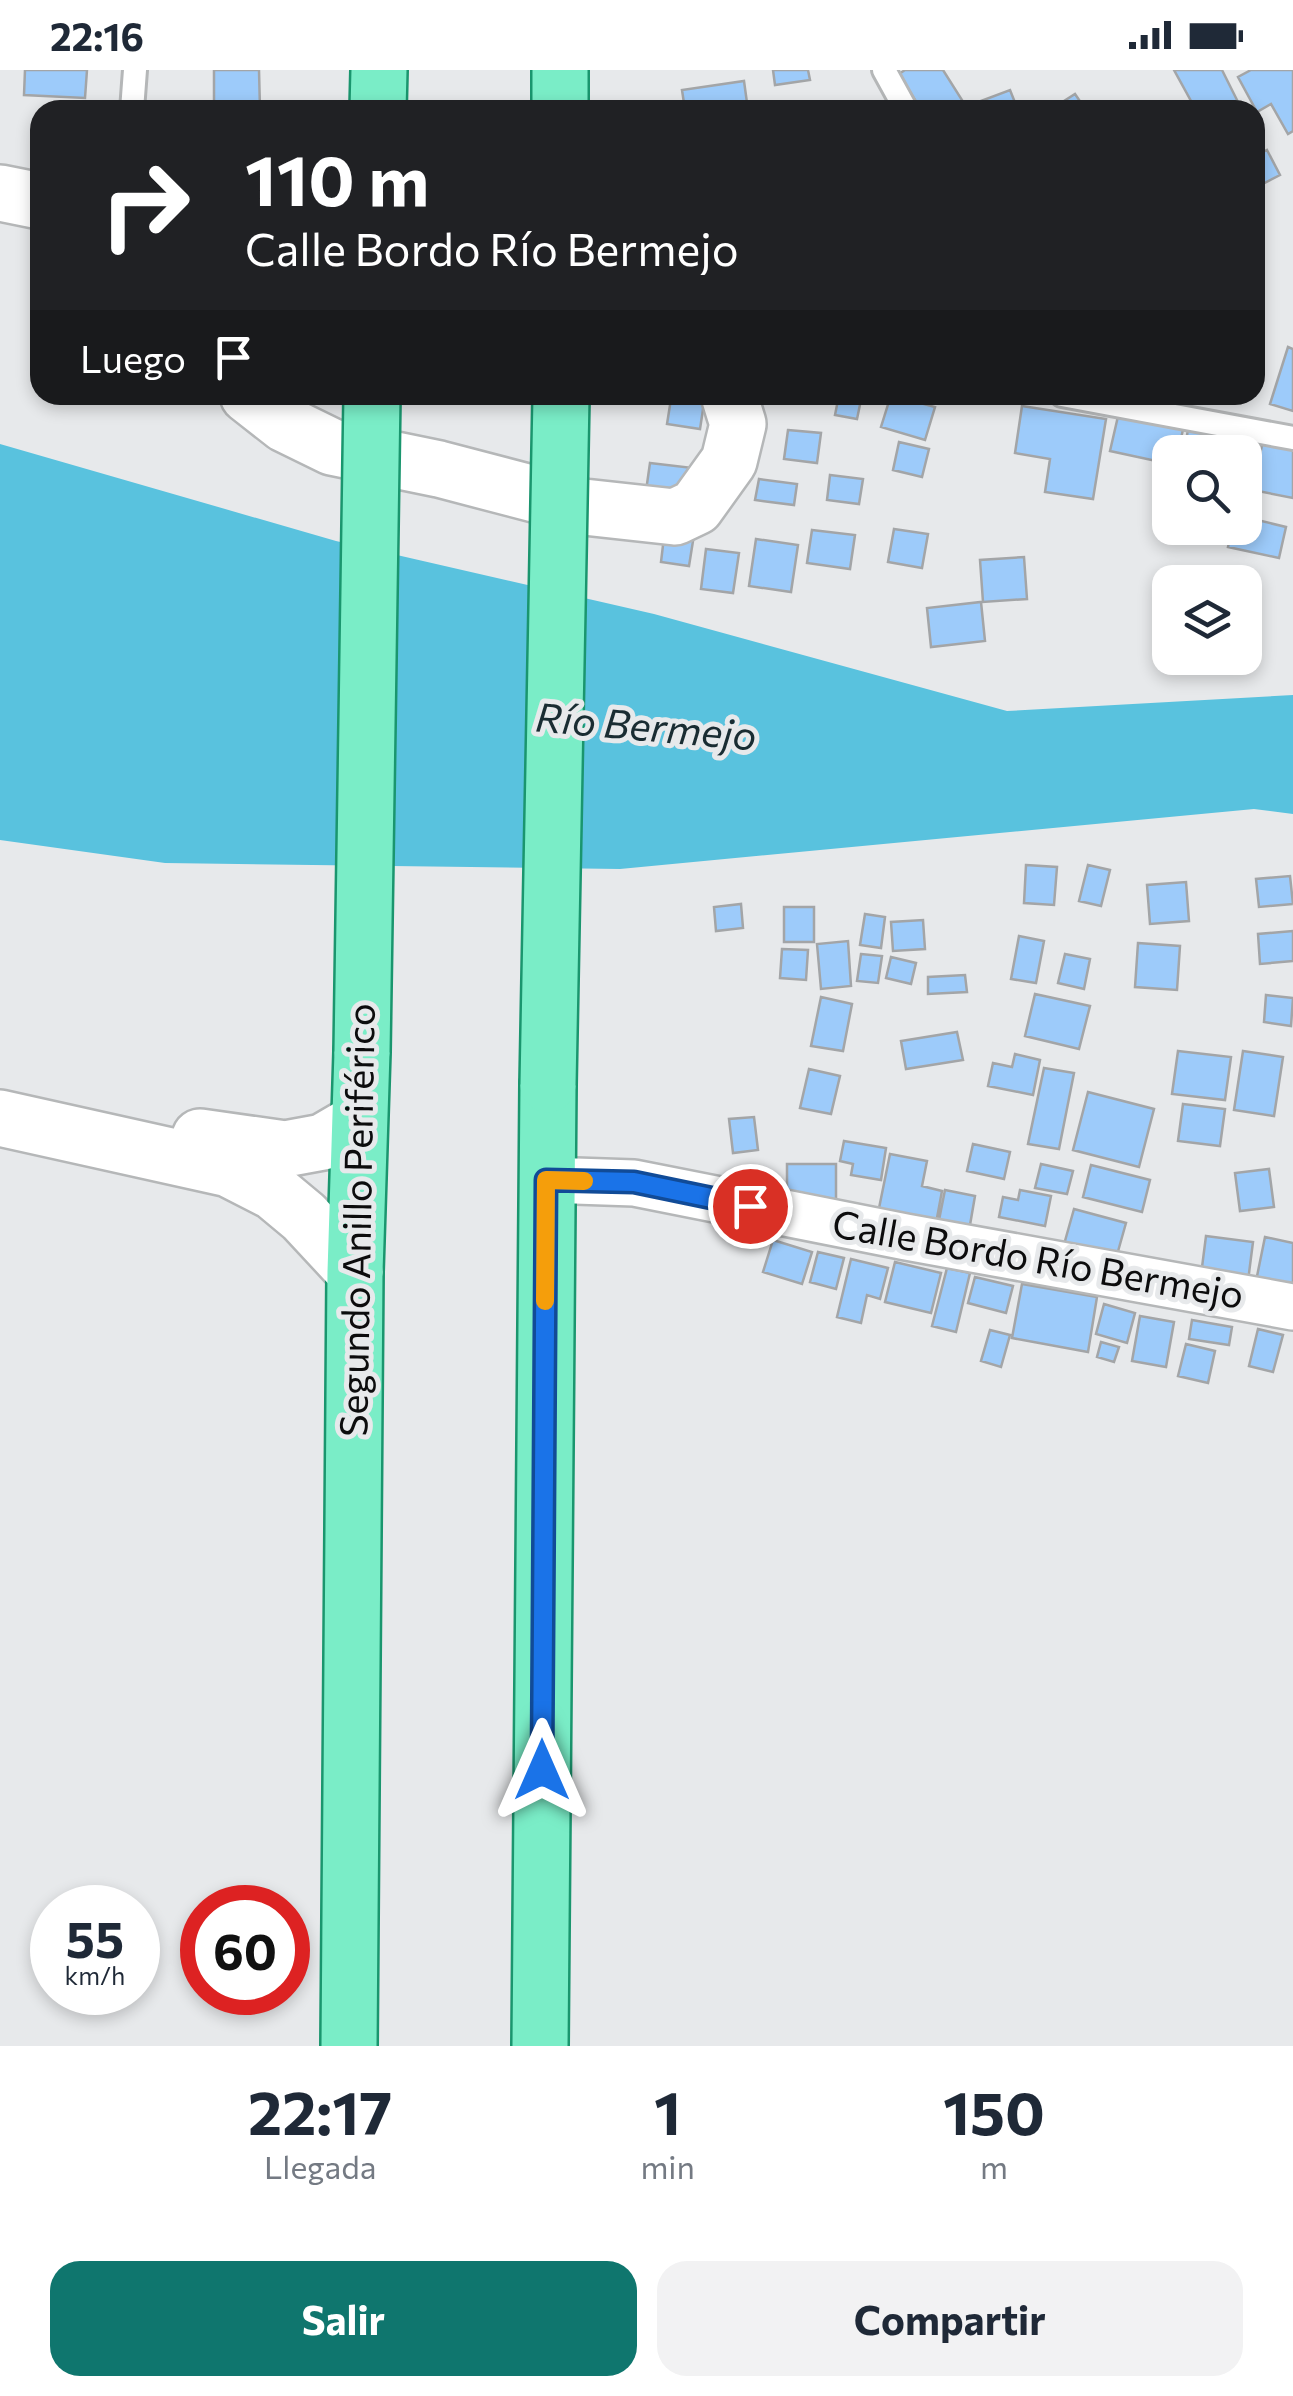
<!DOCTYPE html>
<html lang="es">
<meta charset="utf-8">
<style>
:root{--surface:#fff;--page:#f2f2f3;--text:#1f2937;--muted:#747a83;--accent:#0f766e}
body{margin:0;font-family:Commissioner,sans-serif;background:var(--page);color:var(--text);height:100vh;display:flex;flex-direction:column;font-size:38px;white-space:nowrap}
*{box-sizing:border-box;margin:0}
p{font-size:32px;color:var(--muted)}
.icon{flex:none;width:55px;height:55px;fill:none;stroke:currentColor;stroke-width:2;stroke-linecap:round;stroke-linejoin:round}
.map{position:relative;height:1976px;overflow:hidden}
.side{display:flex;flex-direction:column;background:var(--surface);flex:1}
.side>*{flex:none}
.top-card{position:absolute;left:30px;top:30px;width:1235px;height:305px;border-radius:30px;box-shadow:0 5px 15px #0003;background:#202124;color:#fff;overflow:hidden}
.controls{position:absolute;left:1152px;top:365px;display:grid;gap:20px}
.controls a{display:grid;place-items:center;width:110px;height:110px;border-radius:20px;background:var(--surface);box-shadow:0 5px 15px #0003;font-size:50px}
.speed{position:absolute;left:30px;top:1815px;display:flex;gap:20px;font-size:50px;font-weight:700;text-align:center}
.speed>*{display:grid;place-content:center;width:130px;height:130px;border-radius:50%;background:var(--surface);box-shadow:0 5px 15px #0003;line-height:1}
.speed small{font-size:25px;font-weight:400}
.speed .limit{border:15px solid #d22;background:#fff;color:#111}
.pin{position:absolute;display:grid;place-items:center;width:85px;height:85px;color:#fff;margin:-42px;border:5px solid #fff;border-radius:50%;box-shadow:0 2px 10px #0007}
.me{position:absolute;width:110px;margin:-55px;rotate:0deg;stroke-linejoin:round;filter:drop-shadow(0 0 8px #0008)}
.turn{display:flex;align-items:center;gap:35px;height:210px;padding:0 50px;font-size:45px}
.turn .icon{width:130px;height:130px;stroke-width:2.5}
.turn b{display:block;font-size:70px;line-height:85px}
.then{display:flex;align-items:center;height:95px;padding:0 50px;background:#0003;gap:20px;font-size:38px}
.eta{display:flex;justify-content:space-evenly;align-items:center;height:170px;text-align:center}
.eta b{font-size:60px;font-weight:700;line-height:70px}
.action{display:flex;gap:20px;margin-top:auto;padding:20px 50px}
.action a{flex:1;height:115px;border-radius:30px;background:var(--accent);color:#fff;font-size:40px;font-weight:700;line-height:115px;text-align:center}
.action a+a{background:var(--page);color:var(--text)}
.status{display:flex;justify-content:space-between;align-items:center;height:70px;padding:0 50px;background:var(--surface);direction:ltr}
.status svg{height:28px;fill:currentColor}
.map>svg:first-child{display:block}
</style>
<div class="status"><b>22:16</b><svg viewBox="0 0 49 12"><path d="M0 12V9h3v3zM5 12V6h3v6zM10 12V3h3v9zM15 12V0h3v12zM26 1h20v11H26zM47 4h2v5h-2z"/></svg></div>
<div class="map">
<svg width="1293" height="1976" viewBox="0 0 1293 1976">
<rect width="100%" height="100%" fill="#e7e9eb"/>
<path fill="#59c2de" d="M 0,374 L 336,471 L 654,544 L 1007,641 L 1293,625 L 1293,744 L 1254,739 L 620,799 L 165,793 L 0,770 Z"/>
<path fill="#9dcbfa" stroke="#a3a5a7" stroke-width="2.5" d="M 25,0 L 87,0 L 85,28 L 24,25 Z
M 214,0 L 259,0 L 260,40 L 214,40 Z
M 773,0 L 808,0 L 810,10 L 775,15 Z
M 905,0 L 943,0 L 962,30 L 946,40 L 921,40 L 899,4 Z
M 1174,0 L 1222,0 L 1241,38 L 1196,40 Z
M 1251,0 L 1293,0 L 1293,61 L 1288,64 L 1271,34 L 1257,42 L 1238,7 Z
M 744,11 L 748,40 L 685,40 L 682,20 Z
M 1010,20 L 1018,40 L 957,40 Z
M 1075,24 L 1086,40 L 1050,40 Z
M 1267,80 L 1280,105 L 1255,118 L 1255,86 Z
M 1288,277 L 1293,279 L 1293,341 L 1270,334 Z
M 839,325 L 862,325 L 857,349 L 835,345 Z
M 891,325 L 935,337 L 925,370 L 881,357 Z
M 671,329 L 704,333 L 700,359 L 667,354 Z
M 1022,336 L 1106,349 L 1093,429 L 1045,422 L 1050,389 L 1015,383 Z
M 1119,342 L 1184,355 L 1178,382 L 1170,382 L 1170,394 L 1110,381 Z
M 1189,354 L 1226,362 L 1221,382 L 1184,382 Z
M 788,360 L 821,363 L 817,393 L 784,389 Z
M 1232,363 L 1258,369 L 1247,420 L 1245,382 L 1228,382 Z
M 1263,370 L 1293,376 L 1293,428 L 1253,420 Z
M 899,372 L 929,379 L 922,407 L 893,400 Z
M 650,393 L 693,398 L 690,427 L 646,421 Z
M 830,405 L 863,409 L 859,434 L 827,430 Z
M 759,409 L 797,414 L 794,435 L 755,430 Z
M 1245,447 L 1286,457 L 1279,488 L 1228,477 L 1232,458 L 1245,458 Z
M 894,459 L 928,464 L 922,498 L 888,492 Z
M 812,460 L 855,465 L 850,499 L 807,493 Z
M 664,467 L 693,471 L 689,496 L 661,492 Z
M 756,469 L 798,475 L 791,522 L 749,516 Z
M 706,479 L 739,483 L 733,523 L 701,519 Z
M 1024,487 L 1027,529 L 983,532 L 980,490 Z
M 981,532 L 985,571 L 931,577 L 927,538 Z
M 1026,795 L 1057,797 L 1054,835 L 1024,833 Z
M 1088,795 L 1110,800 L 1101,836 L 1079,831 Z
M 1290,806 L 1293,834 L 1259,837 L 1256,809 Z
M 1186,812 L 1189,851 L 1150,854 L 1147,815 Z
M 741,834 L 743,858 L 716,861 L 714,837 Z
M 784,837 L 814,837 L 814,872 L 784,872 Z
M 865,844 L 885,847 L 881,878 L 860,875 Z
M 923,850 L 925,879 L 893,881 L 891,852 Z
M 1293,861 L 1293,891 L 1260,894 L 1258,864 Z
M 1019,866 L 1044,871 L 1036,913 L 1011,909 Z
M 848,871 L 851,916 L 821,919 L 817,874 Z
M 1138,873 L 1180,876 L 1177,920 L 1135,917 Z
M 782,879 L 808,880 L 806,910 L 780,908 Z
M 861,884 L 882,886 L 878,913 L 857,911 Z
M 1065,884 L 1090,889 L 1084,919 L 1058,913 Z
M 891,887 L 916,893 L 911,914 L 886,908 Z
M 965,905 L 967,922 L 928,924 L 928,907 Z
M 1035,924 L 1090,936 L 1079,979 L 1025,966 Z
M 1266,925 L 1293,928 L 1291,956 L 1264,952 Z
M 821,927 L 852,934 L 843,981 L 811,976 Z
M 957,962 L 963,990 L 906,999 L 901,971 Z
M 1178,981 L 1231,987 L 1225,1030 L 1172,1024 Z
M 1243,981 L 1283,987 L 1274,1046 L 1234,1040 Z
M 1015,984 L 1040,990 L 1033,1025 L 988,1016 L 993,993 L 1012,997 Z
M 1044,998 L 1074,1003 L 1059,1079 L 1028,1074 Z
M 809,999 L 840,1006 L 831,1044 L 800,1038 Z
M 1088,1022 L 1154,1039 L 1139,1097 L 1073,1080 Z
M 1183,1034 L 1225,1039 L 1220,1076 L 1178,1071 Z
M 754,1047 L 758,1080 L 733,1083 L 729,1049 Z
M 844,1071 L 886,1078 L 881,1110 L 851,1105 L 853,1094 L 840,1091 Z
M 973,1074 L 1010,1082 L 1004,1109 L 967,1101 Z
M 890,1084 L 927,1091 L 922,1116 L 942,1121 L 934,1164 L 876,1153 Z
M 787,1094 L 836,1094 L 836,1135 L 787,1135 Z
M 1041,1094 L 1073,1101 L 1067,1124 L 1035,1118 Z
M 1091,1095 L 1150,1110 L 1142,1142 L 1083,1127 Z
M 1269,1099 L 1274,1137 L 1240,1141 L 1235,1103 Z
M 945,1120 L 975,1126 L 970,1155 L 939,1150 Z
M 1020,1120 L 1051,1126 L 1045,1156 L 999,1147 L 1003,1127 L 1018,1130 Z
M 1074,1139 L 1126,1153 L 1115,1192 L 1063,1178 Z
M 1206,1166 L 1253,1172 L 1248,1211 L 1201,1205 Z
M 1265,1167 L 1293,1173 L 1293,1229 L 1254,1221 Z
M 773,1170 L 812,1182 L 802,1214 L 763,1202 Z
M 818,1182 L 844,1188 L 836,1219 L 810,1212 Z
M 851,1189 L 888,1198 L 880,1229 L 867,1225 L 861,1253 L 837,1247 Z
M 895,1192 L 941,1203 L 931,1243 L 885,1232 Z
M 947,1198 L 970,1203 L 956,1262 L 932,1256 Z
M 975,1207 L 1013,1216 L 1006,1243 L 968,1233 Z
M 1022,1214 L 1097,1227 L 1088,1282 L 1012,1268 Z
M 1104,1234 L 1135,1243 L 1127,1273 L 1096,1264 Z
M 1140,1246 L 1174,1252 L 1166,1297 L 1132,1291 Z
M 1192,1250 L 1232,1257 L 1229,1275 L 1189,1269 Z
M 1258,1259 L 1283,1265 L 1273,1302 L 1249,1296 Z
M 990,1260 L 1010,1265 L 1001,1297 L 981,1291 Z
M 1101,1272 L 1119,1277 L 1114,1292 L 1097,1287 Z
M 1186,1274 L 1215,1281 L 1208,1313 L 1178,1306 Z"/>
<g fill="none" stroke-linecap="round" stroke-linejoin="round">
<defs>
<path id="lane" d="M 884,0 L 906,40
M 132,40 L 135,0
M 1062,325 L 1293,368"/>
<path id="street" d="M 546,1110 L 634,1113 L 906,1167 L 1293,1237"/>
<path id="secondary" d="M 0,123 L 40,131
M 248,325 L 285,354 L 332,377 L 439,399 L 584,437 L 675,447 L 696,437 L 729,391 L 738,354 L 729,325
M 0,1048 L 229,1099 L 274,1122 L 304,1147 L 355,1202
M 200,1067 L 285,1079 L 323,1072 L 359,1051"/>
<path id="primary" d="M 560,0 L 560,40
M 378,40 L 379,0
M 349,1976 L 355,1202 L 362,982
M 540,1976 L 548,1015"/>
</defs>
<use href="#lane" stroke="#b5b7b8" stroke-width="28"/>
<use href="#street" stroke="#b5b7b8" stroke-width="50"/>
<use href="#secondary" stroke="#b5b7b8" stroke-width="60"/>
<use href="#primary" stroke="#1a966e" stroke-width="60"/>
<use href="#lane" stroke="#fff" stroke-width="22"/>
<use href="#street" stroke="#fff" stroke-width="45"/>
<use href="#secondary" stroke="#fff" stroke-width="55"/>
<use href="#primary" stroke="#7aedc7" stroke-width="55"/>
<defs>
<path id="primary-bridge" d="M 362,982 L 372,325
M 548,1015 L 561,327"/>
</defs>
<use href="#primary-bridge" stroke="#1a966e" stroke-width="60" stroke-linecap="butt"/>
<use href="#primary-bridge" stroke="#7aedc7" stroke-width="55"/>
</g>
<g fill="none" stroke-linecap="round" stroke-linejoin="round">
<defs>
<path id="route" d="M 542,1700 L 546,1110 L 634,1112 L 750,1136"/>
</defs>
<use href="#route" stroke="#114b97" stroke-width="25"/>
<use href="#route" stroke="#1a73e8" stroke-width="18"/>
<path stroke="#f59e0b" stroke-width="18" d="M 545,1231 L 546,1110 L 584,1111"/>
</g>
<g text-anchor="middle" stroke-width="10" stroke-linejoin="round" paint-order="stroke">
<g font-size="38" fill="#0c0c0d" stroke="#e7e9eb">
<text transform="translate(358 1150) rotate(-89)" y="13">Segundo Anillo Periférico</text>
<text transform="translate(1038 1190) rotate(10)" y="13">Calle Bordo Río Bermejo</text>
</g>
<g font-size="40" font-style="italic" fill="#192c32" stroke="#e7e9eb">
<text transform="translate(646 657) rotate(5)" y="14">Río Bermejo</text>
</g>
</g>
</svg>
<div class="controls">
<a><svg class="icon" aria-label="search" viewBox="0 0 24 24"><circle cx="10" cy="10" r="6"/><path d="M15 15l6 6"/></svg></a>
<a><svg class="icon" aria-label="layers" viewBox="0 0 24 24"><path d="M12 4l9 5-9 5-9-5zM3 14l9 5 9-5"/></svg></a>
</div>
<div class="speed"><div>55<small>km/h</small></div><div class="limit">60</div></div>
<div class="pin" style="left:750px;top:1136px;background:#d93025"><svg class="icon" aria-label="arrive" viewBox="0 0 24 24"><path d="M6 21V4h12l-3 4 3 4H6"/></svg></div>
<svg class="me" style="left:542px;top:1700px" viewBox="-20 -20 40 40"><path d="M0-17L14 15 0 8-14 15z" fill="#1a73e8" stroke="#fff" stroke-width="4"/></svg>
<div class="top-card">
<div class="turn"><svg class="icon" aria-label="right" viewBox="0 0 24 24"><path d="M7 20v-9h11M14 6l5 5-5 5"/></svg><div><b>110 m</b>Calle Bordo Río Bermejo</div></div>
<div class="then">Luego<svg class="icon" aria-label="arrive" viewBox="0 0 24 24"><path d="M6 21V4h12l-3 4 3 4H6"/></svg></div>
</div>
</div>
<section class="side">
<div class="eta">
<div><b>22:17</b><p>Llegada</p></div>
<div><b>1</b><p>min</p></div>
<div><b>150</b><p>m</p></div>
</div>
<div class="action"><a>Salir</a><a>Compartir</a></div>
</section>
